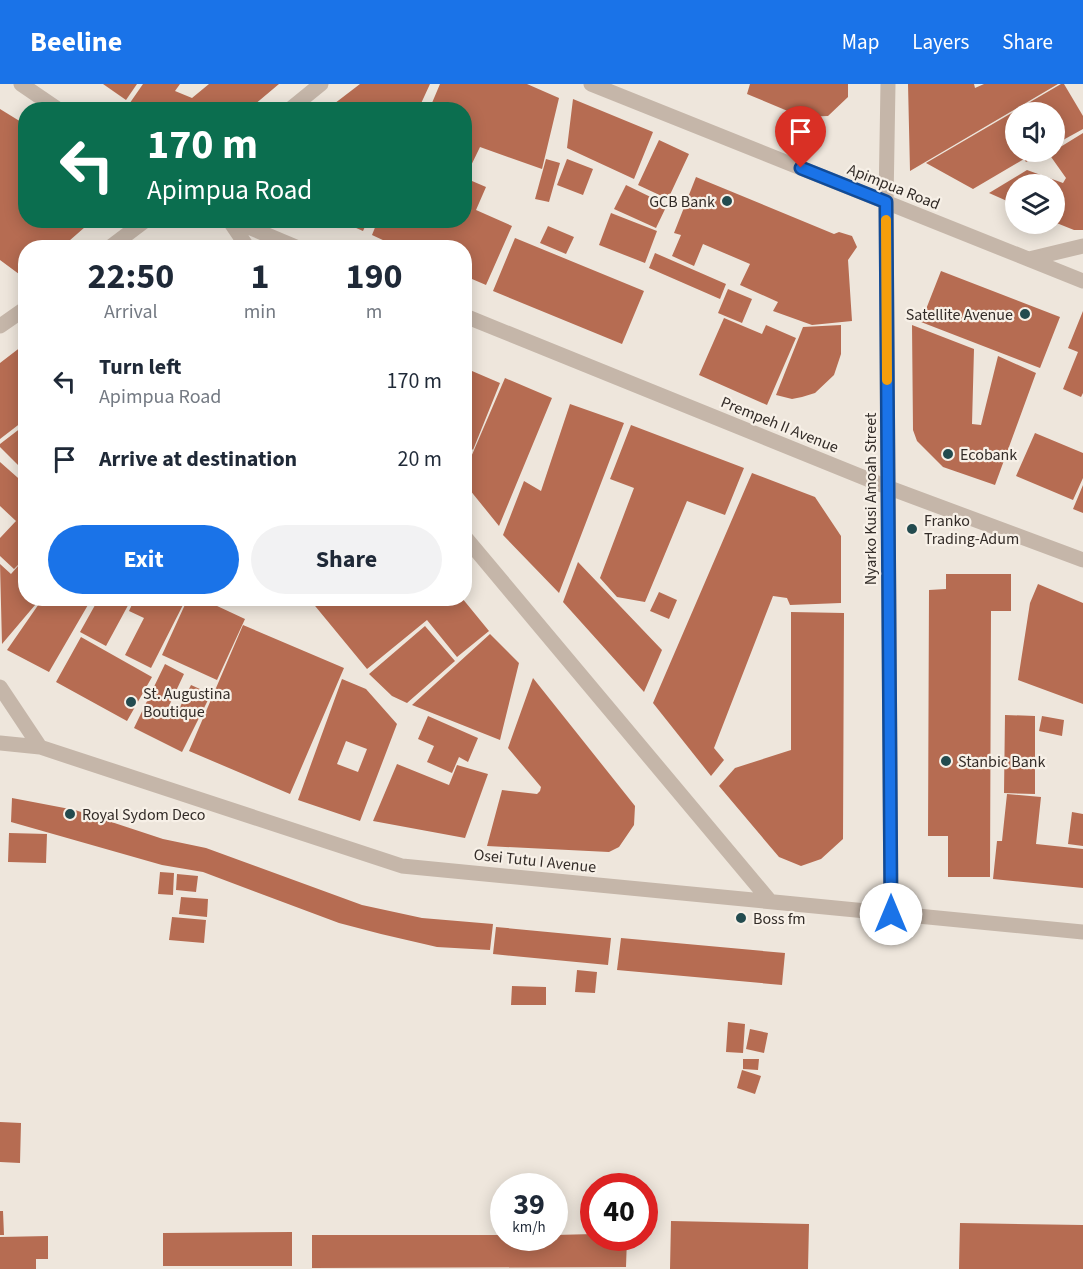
<!DOCTYPE html>
<style>
:root{--surface:#fff;--page:#f2f2f3;--text:#1f2937;--muted:#747a83;--accent:#1a73e8}
body{margin:0;font-family:"Source Sans 3",sans-serif;background:var(--page);color:var(--text);height:100vh;display:flex;flex-direction:column;font-size:22px;white-space:nowrap}
*{box-sizing:border-box;margin:0}
p{font-size:20px;color:var(--muted)}
.icon{flex:none;width:33px;height:33px;fill:none;stroke:currentColor;stroke-width:2;stroke-linecap:round;stroke-linejoin:round}
.map{position:relative;flex:1;overflow:hidden}
.sheet{position:absolute;left:18px;top:156px;width:454px;height:366px;display:flex;flex-direction:column;background:var(--surface);border-radius:24px;box-shadow:0 3px 15px #0003}
.sheet>*{flex:none}
.guide{position:absolute;left:18px;top:18px;width:454px;height:126px;border-radius:24px;box-shadow:0 3px 15px #0003;background:#0b6e4f;color:#fff;overflow:hidden}
.fabs{position:absolute;left:1005px;top:18px;display:grid;gap:12px}
.fabs a{display:grid;place-items:center;width:60px;height:60px;border-radius:50%;background:var(--surface);box-shadow:0 3px 15px #0003;font-size:30px}
.speed{position:absolute;left:490px;top:1089px;display:flex;gap:12px;font-size:30px;font-weight:700;text-align:center}
.speed>*{display:grid;place-content:center;width:78px;height:78px;border-radius:50%;background:var(--surface);box-shadow:0 3px 15px #0003;line-height:1}
.speed small{font-size:15px;font-weight:400}
.speed .limit{border:9px solid #d22;background:#fff;color:#111}
.pin{position:absolute;display:grid;place-items:center;width:51px;height:51px;color:#fff;margin:-62px -26px;border-radius:50% 50% 50% 0;rotate:-45deg;box-shadow:0 0 6px #0007}
.pin .icon{rotate:45deg}
.me{position:absolute;width:66px;margin:-33px;rotate:0deg;stroke-linejoin:round;filter:drop-shadow(0 0 4px #0008)}
.turn{display:flex;align-items:center;gap:21px;height:126px;padding:0 30px;font-size:27px}
.turn .icon{width:78px;height:78px;stroke-width:2.5}
.turn b{display:block;font-size:42px;line-height:51px}
.eta{display:flex;justify-content:space-evenly;align-items:center;height:102px;text-align:center}
.eta b{font-size:36px;font-weight:700;line-height:42px}
.cta{display:flex;gap:12px;margin-top:auto;padding:12px 30px}
.cta a{flex:1;height:69px;border-radius:36px;background:var(--accent);color:#fff;font-size:24px;font-weight:700;line-height:69px;text-align:center}
.cta a+a{background:var(--page);color:var(--text)}
ul{padding:0;list-style:none}
li{display:flex;align-items:center;gap:18px;height:78px;padding:0 30px}
li div{flex:1}
li b{display:block;font-size:22px}
li em{font-style:normal}
header{display:flex;align-items:center;gap:36px;box-sizing:border-box;height:84px;padding:0 30px;background:var(--accent);color:#fff}
header strong{font-size:28px}
nav{display:flex;gap:33px;margin-inline-start:auto;font-size:21px}
.map>svg:first-child{display:block}
</style>
<header>
<strong>Beeline</strong>
<nav><a>Map</a><a>Layers</a><a>Share</a></nav>
</header>
<div class="map">
<svg width="1083" height="1185" viewBox="0 0 1083 1185">
<rect width="100%" height="100%" fill="#eee6dc"/>
<path fill="#b66c52" fill-rule="evenodd" d="M 103,0 L 137,0 L 126,16 Z
M 143,0 L 180,0 L 175,7 L 192,14 L 209,0 L 279,0 L 248,26 L 125,26 Z
M 360,0 L 430,0 L 418,26 L 326,26 Z
M 440,0 L 527,0 L 559,14 L 542,85 L 480,63 L 465,94 L 465,26 L 429,26 Z
M 750,0 L 848,0 L 848,13 L 828,32 L 802,33 L 747,10 Z
M 908,0 L 974,0 L 975,4 L 984,0 L 1058,0 L 910,87 Z
M 1061,0 L 1064,0 L 1083,32 L 1083,45 L 1054,61 L 1054,28 L 1016,28 L 1016,68 L 1043,68 L 1026,78 L 1024,75 L 973,105 L 926,79 Z
M 573,15 L 653,48 L 634,95 L 567,64 Z
M 0,25 L 26,41 L 26,136 L 93,136 L 61,164 L 26,164 L 26,192 L 23,193 L 0,176 Z
M 1083,49 L 1083,146 L 1074,146 L 1054,138 L 1054,100 L 1016,100 L 1016,121 L 989,109 L 1027,86 L 1063,99 L 1066,94 L 1049,70 Z
M 659,56 L 689,70 L 668,115 L 638,101 Z
M 546,75 L 560,79 L 549,118 L 535,115 Z
M 567,75 L 593,85 L 583,111 L 557,101 Z
M 696,93 L 834,150 L 839,148 L 852,152 L 857,163 L 848,176 L 852,237 L 812,241 L 773,227 L 778,218 L 740,201 L 750,180 L 703,160 L 694,182 L 672,172 L 681,151 L 674,149 Z
M 465,94 L 486,103 L 476,126 L 512,142 L 486,201 L 465,192 L 465,164 L 400,164 L 372,151 L 378,136 L 465,136 Z
M 626,101 L 667,121 L 656,144 L 614,125 Z
M 611,129 L 657,147 L 645,179 L 599,161 Z
M 338,136 L 368,136 L 363,147 Z
M 548,142 L 574,153 L 566,170 L 540,159 Z
M 515,154 L 644,207 L 622,260 L 493,207 Z
M 655,169 L 726,200 L 720,215 L 649,184 Z
M 941,187 L 1060,233 L 1040,284 L 921,238 Z
M 728,205 L 752,215 L 742,239 L 718,229 Z
M 1083,227 L 1083,309 L 1081,313 L 1063,305 L 1078,268 L 1068,264 Z
M 724,234 L 762,250 L 766,241 L 796,254 L 767,321 L 699,291 Z
M 841,241 L 841,270 L 834,291 L 815,309 L 802,313 L 792,315 L 776,311 L 803,243 Z
M 912,241 L 974,265 L 972,340 L 981,341 L 998,272 L 1036,289 L 995,401 L 943,383 L 917,357 L 913,346 Z
M 26,259 L 26,335 L 0,355 L 0,279 Z
M 465,284 L 500,299 L 473,366 L 471,364 L 465,376 Z
M 505,294 L 552,314 L 499,442 L 465,400 L 465,387 Z
M 570,320 L 624,339 L 559,509 L 503,451 L 524,397 L 541,407 Z
M 26,340 L 26,389 L 0,363 L 0,360 Z
M 631,341 L 744,384 L 725,431 L 687,417 L 645,518 L 617,513 L 600,494 L 634,404 L 610,395 Z
M 1035,349 L 1083,369 L 1083,394 L 1073,416 L 1016,392 Z
M 0,378 L 26,401 L 26,476 L 24,475 L 14,485 L 0,472 L 0,454 L 16,437 L 0,422 Z
M 752,389 L 815,413 L 841,452 L 841,519 L 790,521 L 787,514 L 773,512 L 714,664 L 724,676 L 711,692 L 653,619 Z
M 1083,401 L 1083,429 L 1073,425 Z
M 578,478 L 662,566 L 644,608 L 563,518 Z
M 0,480 L 11,490 L 18,482 L 26,488 L 26,514 L 41,514 L 2,560 Z
M 946,490 L 1011,490 L 1011,527 L 991,527 L 990,793 L 948,793 L 948,752 L 928,752 L 929,506 L 946,505 Z
M 1038,500 L 1083,519 L 1083,620 L 1018,596 L 1030,519 Z
M 659,508 L 677,516 L 669,535 L 650,527 Z
M 43,514 L 92,514 L 49,588 L 7,566 Z
M 99,514 L 132,514 L 106,562 L 80,548 Z
M 135,514 L 186,515 L 151,584 L 125,571 L 144,534 L 129,527 Z
M 188,514 L 200,514 L 245,535 L 217,596 L 162,571 Z
M 314,514 L 462,514 L 489,547 L 457,573 L 427,536 L 367,585 L 311,517 Z
M 791,528 L 844,529 L 843,755 L 821,775 L 801,782 L 779,773 L 719,702 L 735,684 L 791,666 Z
M 243,541 L 344,584 L 290,710 L 189,667 Z
M 425,542 L 455,577 L 407,619 L 392,612 L 369,590 Z
M 490,550 L 519,579 L 500,656 L 412,621 Z
M 81,553 L 152,593 L 127,637 L 56,598 Z
M 165,580 L 184,590 L 168,624 L 177,629 L 191,601 L 211,610 L 182,668 L 134,644 Z
M 533,594 L 635,722 L 634,741 L 619,763 L 609,768 L 487,762 L 502,706 L 537,710 L 540,707 L 541,703 L 508,664 Z
M 342,595 L 366,605 L 397,640 L 360,737 L 298,716 ZM 346,657 L 367,665 L 358,688 L 337,680 Z
M 1005,631 L 1035,632 L 1035,710 L 1004,709 Z
M 428,632 L 478,654 L 468,678 L 459,673 L 452,689 L 427,678 L 434,662 L 418,655 Z
M 1042,632 L 1064,636 L 1062,652 L 1039,647 Z
M 397,680 L 449,701 L 457,681 L 488,690 L 465,754 L 373,737 Z
M 1007,710 L 1041,713 L 1036,760 L 1083,765 L 1083,804 L 993,795 L 997,757 L 1002,757 Z
M 12,714 L 75,726 L 163,755 L 206,764 L 362,821 L 422,834 L 493,840 L 490,866 L 437,863 L 381,850 L 339,839 L 203,788 L 162,781 L 11,738 Z
M 1072,728 L 1083,730 L 1083,762 L 1068,760 Z
M 9,749 L 47,750 L 46,779 L 8,778 Z
M 160,788 L 174,789 L 173,811 L 158,810 Z
M 177,790 L 198,792 L 196,808 L 176,806 Z
M 181,813 L 208,815 L 207,833 L 179,830 Z
M 172,833 L 206,836 L 204,859 L 169,856 Z
M 496,843 L 611,854 L 608,881 L 493,870 Z
M 621,854 L 785,869 L 782,901 L 617,886 Z
M 577,886 L 597,888 L 595,909 L 575,908 Z
M 512,902 L 546,903 L 546,921 L 511,921 Z
M 728,938 L 745,940 L 743,969 L 726,968 Z
M 750,945 L 768,949 L 764,969 L 746,965 Z
M 743,975 L 759,975 L 758,986 L 743,985 Z
M 742,986 L 761,992 L 755,1010 L 737,1004 Z
M 0,1038 L 21,1039 L 20,1079 L 0,1078 Z
M 0,1127 L 3,1127 L 4,1151 L 0,1151 Z
M 671,1137 L 809,1140 L 808,1185 L 670,1185 Z
M 960,1139 L 1083,1141 L 1083,1185 L 959,1185 Z
M 292,1148 L 292,1182 L 163,1182 L 163,1149 Z
M 594,1150 L 594,1154 L 627,1154 L 626,1183 L 312,1184 L 312,1151 L 504,1151 L 504,1154 L 555,1154 L 555,1151 Z
M 48,1152 L 48,1175 L 36,1175 L 36,1185 L 0,1185 L 0,1153 Z"/>
<g fill="none" stroke-linecap="round" stroke-linejoin="round">
<path stroke="#c5b6a9" stroke-width="15" d="M 21,0 L 59,26
M 591,0 L 1083,197
M 888,0 L 886,118 L 891,830
M 289,26 L 321,0
M 229,136 L 248,164
M 232,136 L 298,164
M 109,164 L 146,136
M 1029,175 L 1083,162
M 465,232 L 887,403 L 1083,476
M 0,242 L 26,224
M 465,453 L 770,817
M 0,603 L 40,663
M 0,659 L 40,663 L 402,782 L 1083,848"/>
</g>
<g fill="none" stroke-linecap="round" stroke-linejoin="round">
<defs>
<path id="route" d="M 801,84 L 886,118 L 891,830"/>
</defs>
<use href="#route" stroke="#114b97" stroke-width="15"/>
<use href="#route" stroke="#1a73e8" stroke-width="10"/>
<path stroke="#f59e0b" stroke-width="10" d="M 886,136 L 887,296"/>
</g>
<g fill="#234b4f" stroke="#f7f0e7" stroke-width="2">
<circle cx="727" cy="117" r="6"/>
<circle cx="1025" cy="230" r="6"/>
<circle cx="948" cy="370" r="6"/>
<circle cx="912" cy="445" r="6"/>
<circle cx="131" cy="618" r="6"/>
<circle cx="946" cy="677" r="6"/>
<circle cx="70" cy="730" r="6"/>
<circle cx="741" cy="834" r="6"/>
</g>
<g text-anchor="middle" stroke-width="4.5" stroke-linejoin="round" paint-order="stroke">
<g font-size="16" fill="#332c28" stroke="#f7f0e7">
<text transform="translate(894 102) rotate(22)" y="6">Apimpua Road</text>
<text transform="translate(780 340) rotate(22)" y="6">Prempeh II Avenue</text>
<text transform="translate(870 415) rotate(-90)" y="6">Nyarko Kusi Amoah Street</text>
<text transform="translate(535 776) rotate(6)" y="6">Osei Tutu I Avenue</text>
</g>
<g font-size="16" fill="#332c28" stroke="#f7f0e7" text-anchor="start">
<text x="715" y="123" text-anchor="end">GCB Bank</text>
<text x="1013" y="236" text-anchor="end">Satellite Avenue</text>
<text x="960" y="376">Ecobank</text>
<text x="924" y="442">Franko<tspan x="924" dy="18">Trading-Adum</tspan></text>
<text x="143" y="615">St. Augustina<tspan x="143" dy="18">Boutique</tspan></text>
<text x="958" y="683">Stanbic Bank</text>
<text x="82" y="736">Royal Sydom Deco</text>
<text x="753" y="840">Boss fm</text>
</g>
</g>
</svg>
<div class="fabs">
<a><svg class="icon" aria-label="sound" viewBox="0 0 24 24"><path d="M4 9h4l5-4v14l-5-4H4zM17 9q2 3 0 6"/></svg></a>
<a><svg class="icon" aria-label="layers" viewBox="0 0 24 24"><path d="M12 4l9 5-9 5-9-5zM3 14l9 5 9-5"/></svg></a>
</div>
<div class="speed"><div>39<small>km/h</small></div><div class="limit">40</div></div>
<div class="pin" style="left:801px;top:84px;background:#d93025"><svg class="icon" aria-label="arrive" viewBox="0 0 24 24"><path d="M6 21V4h12l-3 4 3 4H6"/></svg></div>
<svg class="me" style="left:891px;top:830px" viewBox="-20 -20 40 40"><circle r="19" fill="#fff"/><path d="M0-13L10 11 0 6-10 11z" fill="#1a73e8"/></svg>
<div class="guide">
<div class="turn"><svg class="icon" aria-label="left" viewBox="0 0 24 24"><path d="M17 20v-9H6M10 6l-5 5 5 5"/></svg><div><b>170 m</b>Apimpua Road</div></div>
</div>
<section class="sheet">
<div class="eta">
<div><b>22:50</b><p>Arrival</p></div>
<div><b>1</b><p>min</p></div>
<div><b>190</b><p>m</p></div>
</div>
<ul>
<li><svg class="icon" aria-label="left" viewBox="0 0 24 24"><path d="M17 20v-9H6M10 6l-5 5 5 5"/></svg><div><b>Turn left</b><p>Apimpua Road</p></div><em>170 m</em></li>
<li><svg class="icon" aria-label="arrive" viewBox="0 0 24 24"><path d="M6 21V4h12l-3 4 3 4H6"/></svg><div><b>Arrive at destination</b></div><em>20 m</em></li>
</ul>
<div class="cta"><a>Exit</a><a>Share</a></div>
</section>
</div>
